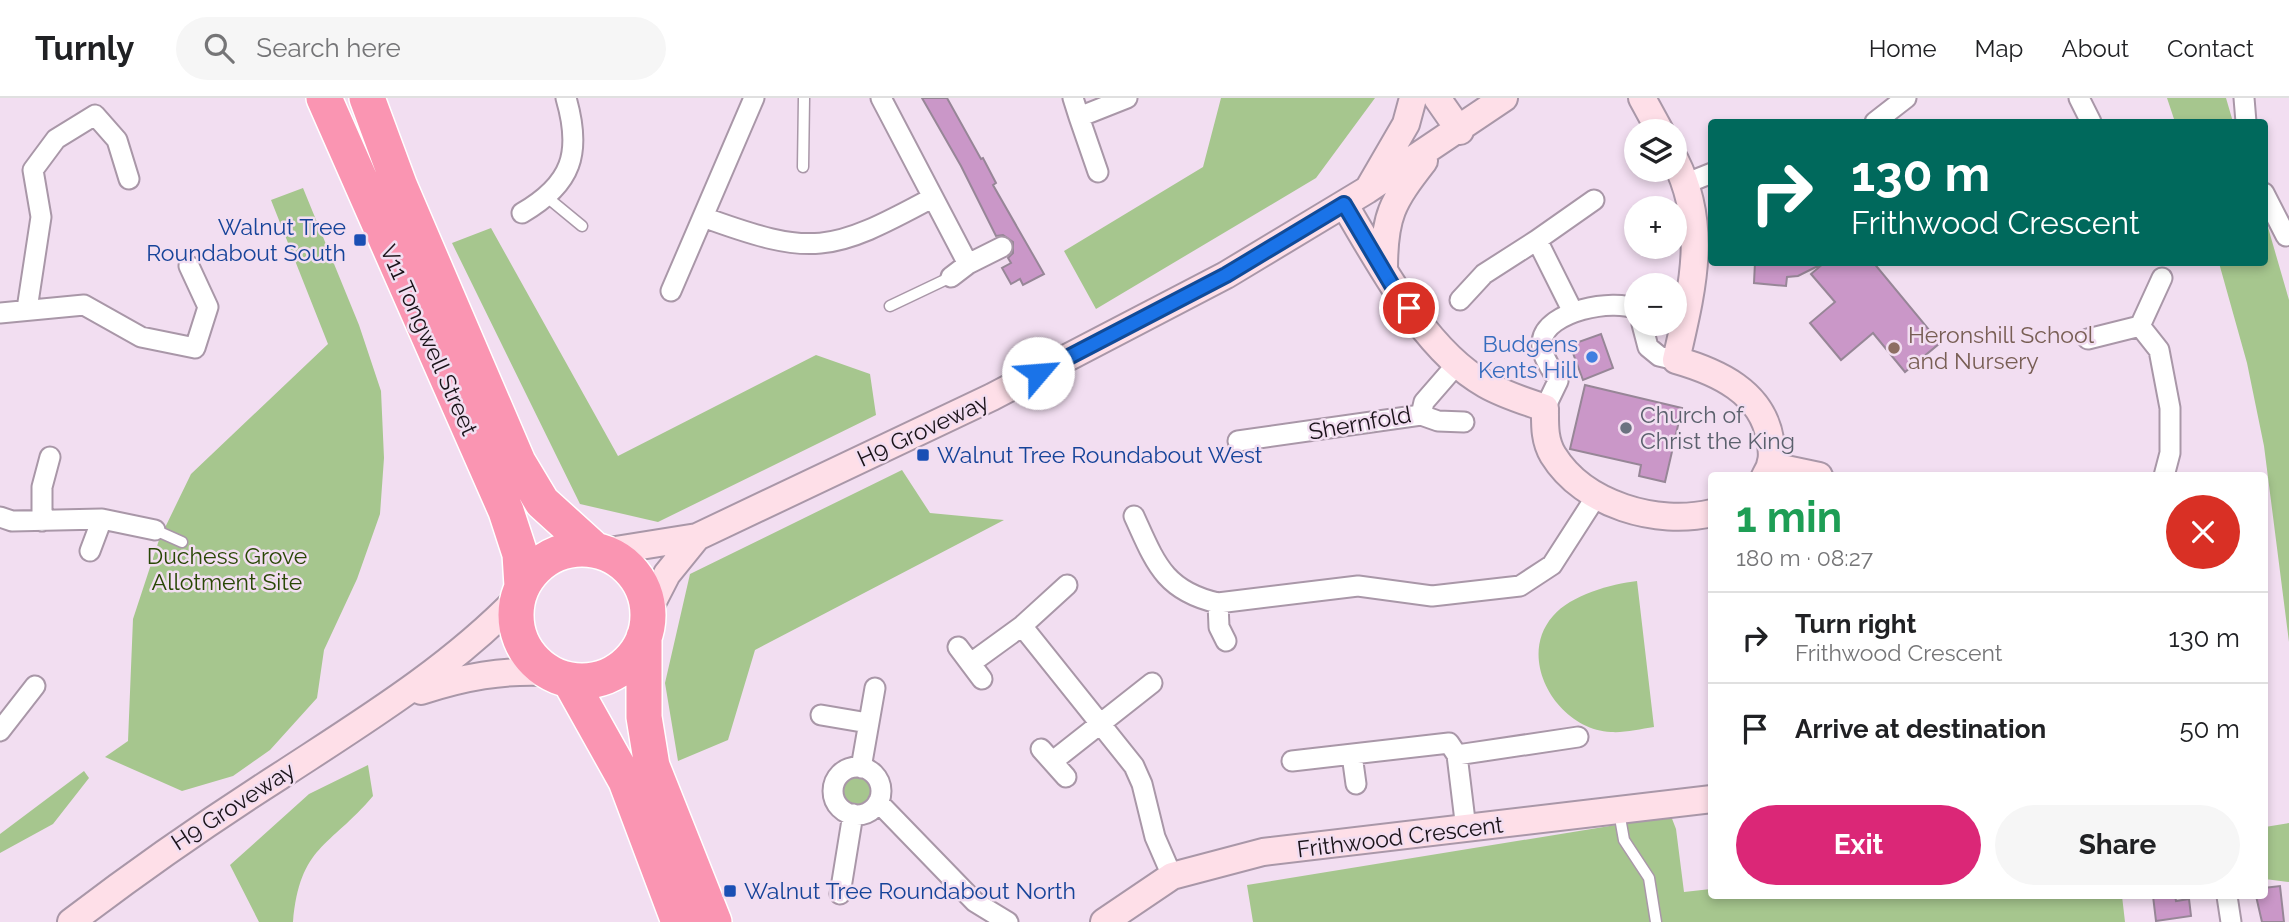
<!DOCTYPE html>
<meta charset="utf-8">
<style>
:root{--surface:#fff;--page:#f6f6f6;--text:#202124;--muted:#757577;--line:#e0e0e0;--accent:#db2777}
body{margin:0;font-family:Raleway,sans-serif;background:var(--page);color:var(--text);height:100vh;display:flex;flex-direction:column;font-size:26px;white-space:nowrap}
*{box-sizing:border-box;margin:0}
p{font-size:23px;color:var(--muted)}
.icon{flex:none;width:38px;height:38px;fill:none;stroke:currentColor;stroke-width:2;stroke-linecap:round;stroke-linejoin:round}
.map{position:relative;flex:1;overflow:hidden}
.drawer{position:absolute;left:1708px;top:374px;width:560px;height:427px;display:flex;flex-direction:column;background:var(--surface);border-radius:7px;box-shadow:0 4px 10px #0003}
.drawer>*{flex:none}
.hud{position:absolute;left:1708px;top:21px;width:560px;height:147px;border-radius:7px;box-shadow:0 4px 10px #0003;background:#00695c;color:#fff;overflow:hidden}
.controls{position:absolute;left:1624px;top:21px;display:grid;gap:14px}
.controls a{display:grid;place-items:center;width:63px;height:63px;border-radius:50%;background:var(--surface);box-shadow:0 4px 10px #0003;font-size:35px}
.pin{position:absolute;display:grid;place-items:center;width:60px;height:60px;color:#fff;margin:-30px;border:4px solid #fff;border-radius:50%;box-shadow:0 2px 7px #0007}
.me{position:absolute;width:77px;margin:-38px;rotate:63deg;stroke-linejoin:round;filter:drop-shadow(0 0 5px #0008)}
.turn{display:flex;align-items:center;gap:24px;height:147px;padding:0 28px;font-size:32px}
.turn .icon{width:91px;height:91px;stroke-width:2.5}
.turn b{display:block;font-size:49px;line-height:60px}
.round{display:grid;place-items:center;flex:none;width:74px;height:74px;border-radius:37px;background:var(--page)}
.overview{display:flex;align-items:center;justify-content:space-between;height:119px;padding:0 28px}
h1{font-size:42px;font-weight:700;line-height:52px;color:#1e9e55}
.action{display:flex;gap:14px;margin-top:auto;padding:14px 28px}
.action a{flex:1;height:80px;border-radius:42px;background:var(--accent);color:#fff;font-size:28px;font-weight:700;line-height:80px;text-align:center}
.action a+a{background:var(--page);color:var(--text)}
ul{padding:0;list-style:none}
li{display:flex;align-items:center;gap:21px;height:91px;padding:0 28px;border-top:2px solid var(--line)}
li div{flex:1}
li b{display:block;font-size:26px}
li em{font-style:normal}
header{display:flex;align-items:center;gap:42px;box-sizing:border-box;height:98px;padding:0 35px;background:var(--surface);border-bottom:2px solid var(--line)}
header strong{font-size:33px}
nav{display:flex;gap:38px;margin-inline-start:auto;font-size:24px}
.search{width:490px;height:63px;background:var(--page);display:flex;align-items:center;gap:18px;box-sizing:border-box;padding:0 24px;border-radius:38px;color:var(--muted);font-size:26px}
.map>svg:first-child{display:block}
</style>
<header>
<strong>Turnly</strong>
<div class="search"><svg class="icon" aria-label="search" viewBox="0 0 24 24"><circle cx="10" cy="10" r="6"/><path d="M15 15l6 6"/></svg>Search here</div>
<nav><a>Home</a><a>Map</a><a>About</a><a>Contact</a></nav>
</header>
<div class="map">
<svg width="2289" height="824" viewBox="0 0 2289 824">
<rect width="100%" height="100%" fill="#f2def1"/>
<path fill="#a6c68e" d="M 1221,0 L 1375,0 L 1316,80 L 1096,211 L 1064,153 L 1203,69 Z
M 2167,0 L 2226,0 L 2233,24 L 2175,24 Z
M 303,90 L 359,227 L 381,293 L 384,360 L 380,416 L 357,481 L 324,552 L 317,600 L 270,652 L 233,678 L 182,693 L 105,659 L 128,643 L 133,521 L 159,442 L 191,376 L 328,246 L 271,102 Z
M 2265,119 L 2289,202 L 2289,544 L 2264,348 L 2247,265 L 2219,165 L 2264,164 Z
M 491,130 L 618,358 L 816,257 L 870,276 L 876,317 L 658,424 L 580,406 L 452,145 Z
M 902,372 L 930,415 L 1004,422 L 755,552 L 728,642 L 678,663 L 665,585 L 690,476 Z
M 1637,483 L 1654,629 C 1640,631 1624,635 1611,634 C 1558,632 1515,561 1553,518 C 1571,497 1611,486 1637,483 Z
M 368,667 L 373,698 C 329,750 300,747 293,824 L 259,824 L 230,767 L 309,696 Z
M 84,673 L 89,680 L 53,726 L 0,755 L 0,736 Z
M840 693a16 16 0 1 1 32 0a16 16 0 1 1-32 0Z
M 1671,718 L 1676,731 L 1684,794 L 1711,791 L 1712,798 L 2122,798 L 2125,824 L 1253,824 L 1247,787 Z
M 2289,725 L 2289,784 L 2265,781 L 2265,729 Z"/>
<path fill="#ca97c8" stroke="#978697" stroke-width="2" d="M 922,0 L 947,0 L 981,61 L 983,60 L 996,85 L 993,87 L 1044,176 L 1023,187 L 1020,181 L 1011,186 L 1002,170 L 1011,165 L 1008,160 L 1013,155 L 1013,144 L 1003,137 L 996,138 L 961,68 Z
M 1755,164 L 1873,164 L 1940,245 L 1905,274 L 1873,235 L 1841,262 L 1810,225 L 1835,204 L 1811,176 L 1824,165 L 1798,178 L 1787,179 L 1786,188 L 1754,185 Z
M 1601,236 L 1613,270 L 1583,282 L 1570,247 Z
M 1585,287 L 1682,310 L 1665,384 L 1639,378 L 1641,367 L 1570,351 Z
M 2280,788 L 2284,824 L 2262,824 L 2256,798 L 2264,798 L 2264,790 Z
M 2153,798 L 2175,798 L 2176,803 L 2189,801 L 2191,818 L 2156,823 Z"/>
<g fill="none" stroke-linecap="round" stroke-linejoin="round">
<defs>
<path id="lane" d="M 803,69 L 804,0
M 548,100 L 582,128
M 890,208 L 951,179
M 155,432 L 182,444
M 1619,714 L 1624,742 L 1649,780 L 1656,824"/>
<path id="street" d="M 881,0 L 968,166
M 1073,0 L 1079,19 L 1127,0
M 2079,0 L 2091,24
M 2244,0 L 2246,24
M 1079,19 L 1098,74
M 1875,24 L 1906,0
M 1687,85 L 1712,75
M 2264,95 L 2286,138 L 2289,137
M 522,115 C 572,86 582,55 566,0
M 703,119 C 813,159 830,155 932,100
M 951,179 L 968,166 L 1002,149
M 671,193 L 754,0
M 1460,202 L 1484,176 L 1537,142
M 27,211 L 41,119 L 33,72 L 56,41 L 95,17 L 117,42 L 129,81
M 1573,214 L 1537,142 L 1594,102
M 0,215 L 84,207 L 141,239 L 195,250 L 208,209 L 189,168
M 1642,226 L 1648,249 L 1659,258 L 1676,262
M 2140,228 L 2159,252 L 2170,310 L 2170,355 L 2164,378
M 2140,228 L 2162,180
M 2088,241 L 2140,228
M 1545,310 L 1558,283 C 1552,271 1540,257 1542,243 C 1546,213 1614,200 1636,211
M 1421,317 L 1438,323 L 1464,324
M 1238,343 L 1421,317 L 1424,304 L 1457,266
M 1134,418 C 1155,464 1164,493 1218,505 L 1358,488 L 1432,498 L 1520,488 L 1552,467 L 1597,397
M 0,419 L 12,423 L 102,421 L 155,432
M 42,423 L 42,389 L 50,359
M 90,453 L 102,421
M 1218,505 L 1219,529 L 1226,543
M 1022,528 L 1134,668 L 1142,686 L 1155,739 L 1172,778
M 958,549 L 982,581
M 971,565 L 1022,528 L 1067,487
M 821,617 L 868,625
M 0,633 L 35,588
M 1041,651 L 1066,679
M 1352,657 L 1356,686
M 1457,657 L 1466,731
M 1053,663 L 1152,585
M 1292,663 L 1449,645 L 1457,657 L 1578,639
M833 693a24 24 0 1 1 48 0a24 24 0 1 1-48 0Z
M 861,670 L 875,590
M 878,704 L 975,804 L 1008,824
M 840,796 L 853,716
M 2227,798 L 2231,824"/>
<path id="secondary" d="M 1437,0 L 1460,33
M 1642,0 L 1660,33
M 1675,62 C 1709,129 1692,192 1676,262 C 1718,274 1762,294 1770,341 C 1773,355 1773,366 1765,378
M 1370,88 L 1406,26 L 1413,0
M 1344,106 C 1379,164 1425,253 1485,286 C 1504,297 1525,303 1545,310 C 1545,326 1544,342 1553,357 C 1584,407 1657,428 1712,415
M 1384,171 C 1384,118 1392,104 1424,63
M 1772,368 L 1819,378
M 603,454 L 697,439 L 992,299 L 1226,177 L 1367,92 L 1504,0
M 648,513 L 667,476 L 697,439
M 421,593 C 464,579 502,572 546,574
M 71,824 C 139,772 208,724 280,678 C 364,623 448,572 518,500
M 1104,824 L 1172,778 L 1263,754 L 1712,701"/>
<path id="highway" d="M 324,0 L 506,413 L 520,456 L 522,488
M 367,0 L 400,89 L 518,364 L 542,404 L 595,452
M516 517a66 66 0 1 1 132 0a66 66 0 1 1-132 0Z
M 644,539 L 644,619 L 652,668 L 714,824
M 570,583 L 626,683 L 679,824"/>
</defs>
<use href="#lane" stroke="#a997a8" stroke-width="13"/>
<use href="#street" stroke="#a997a8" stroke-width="23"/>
<use href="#secondary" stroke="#a997a8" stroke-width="30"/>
<use href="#highway" stroke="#fff" stroke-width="38"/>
<use href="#lane" stroke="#fff" stroke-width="10"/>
<use href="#street" stroke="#fff" stroke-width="19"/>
<use href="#secondary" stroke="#fedfe8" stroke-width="26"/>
<use href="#highway" stroke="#fa95b2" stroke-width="35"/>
</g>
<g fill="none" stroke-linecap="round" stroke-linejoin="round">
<defs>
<path id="route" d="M 1038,275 L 1226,177 L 1344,106 L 1393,189 L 1409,210"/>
</defs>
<use href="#route" stroke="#114b97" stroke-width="18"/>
<use href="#route" stroke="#1a73e8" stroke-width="12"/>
</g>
<g fill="#1a4fb4" stroke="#f2def1" stroke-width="2.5">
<rect x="353" y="135" width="14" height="14" rx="3.5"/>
<rect x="916" y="350" width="14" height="14" rx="3.5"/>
<rect x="723" y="786" width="14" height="14" rx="3.5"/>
</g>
<circle fill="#8d6e63" stroke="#f2def1" stroke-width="2.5" cx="1894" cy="250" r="7"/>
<circle fill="#3f7fe0" stroke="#f2def1" stroke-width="2.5" cx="1592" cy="259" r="7"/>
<circle fill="#6b7280" stroke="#f2def1" stroke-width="2.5" cx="1626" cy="330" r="7"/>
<g text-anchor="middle" stroke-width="5" stroke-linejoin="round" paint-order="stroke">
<g font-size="23" fill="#164399" stroke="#f2def1" text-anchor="start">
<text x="346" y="137" text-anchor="end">Walnut Tree<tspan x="346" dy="26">Roundabout South</tspan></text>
<text x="937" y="365">Walnut Tree Roundabout West</text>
<text x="744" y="801">Walnut Tree Roundabout North</text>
</g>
<g font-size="23" fill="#785e54" stroke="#f2def1" text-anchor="start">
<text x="1908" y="245">Heronshill School<tspan x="1908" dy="26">and Nursery</tspan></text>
</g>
<g font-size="23" fill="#1a1319" stroke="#f2def1">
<text transform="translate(429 242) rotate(66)" y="8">V11 Tongwell Street</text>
<text transform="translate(1360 325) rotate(-10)" y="8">Shernfold</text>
<text transform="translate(923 332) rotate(-25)" y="8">H9 Groveway</text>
<text transform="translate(233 708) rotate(-33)" y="8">H9 Groveway</text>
<text transform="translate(1400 739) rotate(-7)" y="8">Frithwood Crescent</text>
</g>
<g font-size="23" fill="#366cbe" stroke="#f2def1" text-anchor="end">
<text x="1578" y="254">Budgens<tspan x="1578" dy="26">Kents Hill</tspan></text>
</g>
<g font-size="23" fill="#5b616d" stroke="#f2def1" text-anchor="start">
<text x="1640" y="325">Church of<tspan x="1640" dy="26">Christ the King</tspan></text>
</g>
<g font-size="23" fill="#294705" stroke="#f2def1">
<text x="227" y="466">Duchess Grove<tspan x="227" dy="26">Allotment Site</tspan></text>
</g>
</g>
</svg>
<div class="controls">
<a><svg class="icon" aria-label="layers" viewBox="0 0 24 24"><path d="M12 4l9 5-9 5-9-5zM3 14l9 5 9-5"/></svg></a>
<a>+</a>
<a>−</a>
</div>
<div class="pin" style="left:1409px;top:210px;background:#d93025"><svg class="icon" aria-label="arrive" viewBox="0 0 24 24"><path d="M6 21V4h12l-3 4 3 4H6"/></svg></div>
<svg class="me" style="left:1038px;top:275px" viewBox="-20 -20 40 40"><circle r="19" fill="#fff"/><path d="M0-13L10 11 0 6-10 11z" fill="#1a73e8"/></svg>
<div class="hud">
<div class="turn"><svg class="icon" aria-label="right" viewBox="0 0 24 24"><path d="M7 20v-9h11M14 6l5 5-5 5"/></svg><div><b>130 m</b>Frithwood Crescent</div></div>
</div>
<section class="drawer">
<div class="overview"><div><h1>1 min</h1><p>180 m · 08:27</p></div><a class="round" style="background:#d93025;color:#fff"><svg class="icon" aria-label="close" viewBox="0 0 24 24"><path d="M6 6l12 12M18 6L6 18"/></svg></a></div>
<ul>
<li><svg class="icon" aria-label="right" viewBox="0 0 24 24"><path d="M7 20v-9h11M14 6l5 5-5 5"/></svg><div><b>Turn right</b><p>Frithwood Crescent</p></div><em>130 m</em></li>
<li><svg class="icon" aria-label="arrive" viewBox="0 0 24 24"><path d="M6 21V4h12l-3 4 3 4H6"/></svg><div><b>Arrive at destination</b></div><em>50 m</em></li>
</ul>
<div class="action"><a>Exit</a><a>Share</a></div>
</section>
</div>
